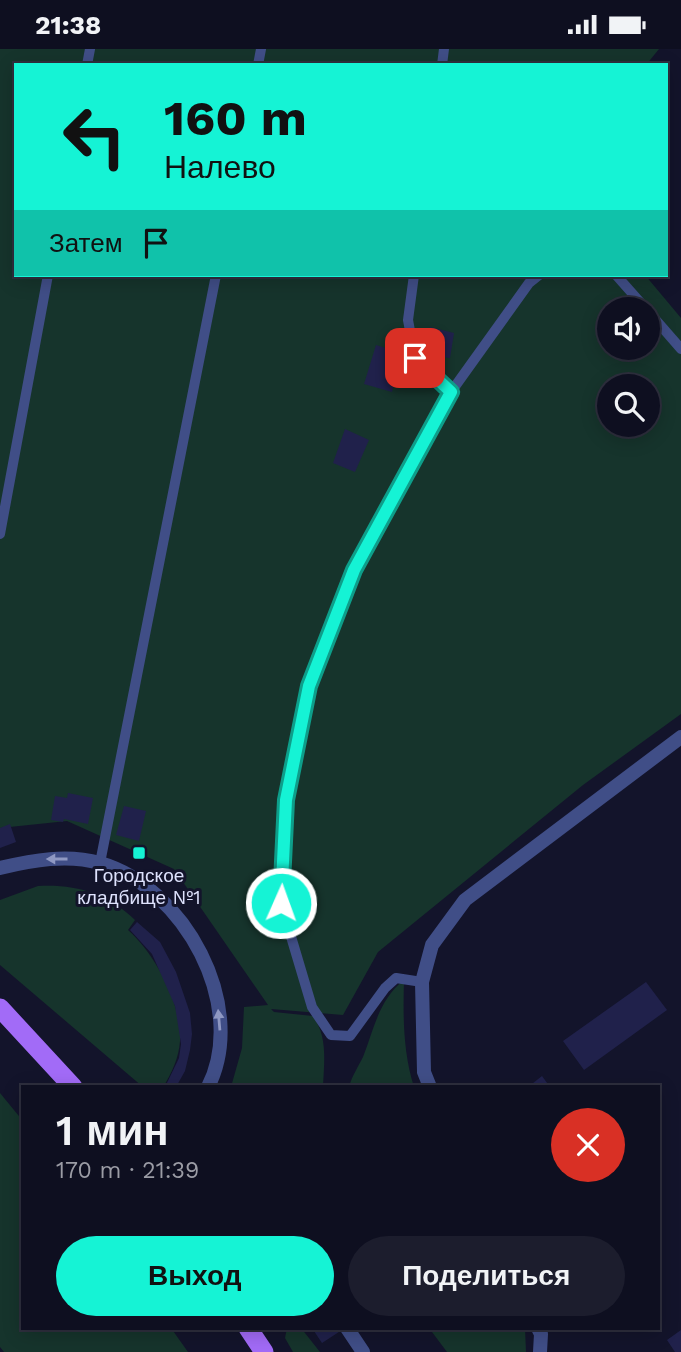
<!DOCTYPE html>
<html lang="ru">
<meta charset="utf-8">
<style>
:root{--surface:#0e0f20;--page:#1c1d2d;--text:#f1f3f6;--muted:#9b9ca5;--line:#2e2f3e;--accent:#15f3d5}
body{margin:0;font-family:"Work Sans",sans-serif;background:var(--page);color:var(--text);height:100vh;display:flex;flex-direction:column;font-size:26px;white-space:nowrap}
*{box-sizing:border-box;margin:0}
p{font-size:23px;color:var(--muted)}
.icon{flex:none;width:38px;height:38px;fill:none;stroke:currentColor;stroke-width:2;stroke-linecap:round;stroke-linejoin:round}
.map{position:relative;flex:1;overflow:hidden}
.panel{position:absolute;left:21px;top:1036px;width:639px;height:245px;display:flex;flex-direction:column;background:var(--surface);border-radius:0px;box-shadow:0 4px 18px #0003,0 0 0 2px var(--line)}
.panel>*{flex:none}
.hud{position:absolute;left:14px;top:14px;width:654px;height:214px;border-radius:0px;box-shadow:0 4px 18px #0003,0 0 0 2px var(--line);background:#15f3d5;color:#111;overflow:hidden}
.tools{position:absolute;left:597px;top:248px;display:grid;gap:14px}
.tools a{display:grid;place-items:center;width:63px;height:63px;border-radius:50%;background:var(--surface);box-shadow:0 4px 18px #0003,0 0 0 2px var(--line);font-size:35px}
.pin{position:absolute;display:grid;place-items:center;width:60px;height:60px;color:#fff;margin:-30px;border-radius:14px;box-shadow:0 4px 10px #0006}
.me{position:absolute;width:77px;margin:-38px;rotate:2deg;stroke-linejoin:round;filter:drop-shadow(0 0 5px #0008)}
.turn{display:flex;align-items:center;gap:24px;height:147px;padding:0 35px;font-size:32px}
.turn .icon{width:91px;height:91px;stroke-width:2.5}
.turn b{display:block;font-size:49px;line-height:60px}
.then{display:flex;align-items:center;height:66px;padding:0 35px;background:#0003;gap:14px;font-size:26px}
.round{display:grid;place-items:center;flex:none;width:74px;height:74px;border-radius:37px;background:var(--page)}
.overview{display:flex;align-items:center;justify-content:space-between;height:119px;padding:0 35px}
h1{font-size:42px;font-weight:600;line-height:52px}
.button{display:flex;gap:14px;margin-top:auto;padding:14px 35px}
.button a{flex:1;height:80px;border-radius:42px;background:var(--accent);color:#111;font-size:28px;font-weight:600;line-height:80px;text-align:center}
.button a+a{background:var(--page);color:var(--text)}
.status{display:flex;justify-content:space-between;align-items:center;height:49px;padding:0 35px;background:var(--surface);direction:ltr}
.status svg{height:19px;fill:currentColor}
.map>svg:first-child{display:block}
</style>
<div class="status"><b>21:38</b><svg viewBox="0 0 49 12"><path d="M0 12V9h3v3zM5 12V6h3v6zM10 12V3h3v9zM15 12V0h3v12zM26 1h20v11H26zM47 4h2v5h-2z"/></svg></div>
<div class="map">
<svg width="681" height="1303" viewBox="0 0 681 1303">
<rect width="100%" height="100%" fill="#13142b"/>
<path fill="#16342c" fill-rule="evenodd" d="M 0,0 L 659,0 L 646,16 L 16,16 L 16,226 L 645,226 L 681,269 L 681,665 L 583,736 L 378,903 L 343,966 L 271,960 L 274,963 L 313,967 C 328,988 324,1013 323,1038 L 231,1038 L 242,999 L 244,958 L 268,956 L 174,820 L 67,772 L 0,779 ZM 609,261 L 648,261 L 648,299 L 609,299 ZM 609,338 L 648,338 L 648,376 L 609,376 Z
M 38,837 C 76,835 107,844 135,871 L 128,881 C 155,905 182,954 180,992 C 179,1008 172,1024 163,1038 L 143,1038 L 0,916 L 0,851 Z
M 404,931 C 403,968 403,1003 414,1038 L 349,1038 C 352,1027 358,1018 363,1008 C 374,980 379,950 404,931 Z
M 0,1044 L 23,1072 L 23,1279 L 171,1279 L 188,1303 L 4,1303 L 0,1298 Z
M 287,1279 L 301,1279 L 320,1303 L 293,1303 L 285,1289 Z
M 429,1279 L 525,1279 L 526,1303 L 447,1303 Z"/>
<path fill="#20214b" d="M 430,278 L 454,284 L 450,309 L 426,306 Z
M 376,296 L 402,304 L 392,343 L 364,335 Z
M 345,380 L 369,391 L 355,423 L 333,414 Z
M 68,744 L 93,749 L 88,775 L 64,770 L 63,773 L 51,771 L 55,747 L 67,749 Z
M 124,757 L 146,762 L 139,792 L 116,786 Z
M 10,775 L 16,793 L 0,799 L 0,779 Z
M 137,873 L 160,893 L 176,923 L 190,964 L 192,985 L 190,1001 L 185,1022 L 176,1038 L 165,1038 L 179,1009 L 181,995 L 175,957 L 152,905 L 130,881 Z
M 646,933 L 667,961 L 584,1021 L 563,992 Z
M 542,1027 L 550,1038 L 528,1038 Z
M 312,1279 L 345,1279 L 322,1294 Z
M 681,1281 L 681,1303 L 675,1303 L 667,1291 Z"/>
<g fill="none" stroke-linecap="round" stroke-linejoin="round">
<path stroke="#404e87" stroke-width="10" d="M 87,16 L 90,0
M 258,16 L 261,0
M 442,16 L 444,0
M 414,226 L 408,271 L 415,309 L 451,343 L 354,521 L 309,637 L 286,751 L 281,854 L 312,958 L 331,986 L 350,987 L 385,939 L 396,929 L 422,933
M 616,226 L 647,261
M 648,262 L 681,300
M 451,343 L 529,234 L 539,226
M 0,485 L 48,226
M 100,814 L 216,226"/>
<path stroke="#404e87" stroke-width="14" d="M 0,819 C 33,811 67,805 100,814 C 184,838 249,957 208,1038
M 430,1038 L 424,1023 L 422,933 L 432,896 L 465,851 L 681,688
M 347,1279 L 363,1303
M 538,1279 L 541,1285 L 540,1303"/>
<path stroke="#a26bf7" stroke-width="19" d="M 0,959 L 73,1038
M 248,1279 L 264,1303"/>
</g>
<defs><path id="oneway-solid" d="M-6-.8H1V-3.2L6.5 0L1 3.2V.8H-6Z" transform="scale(1.75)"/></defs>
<g fill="#8f98c2">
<use href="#oneway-solid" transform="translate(57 810) rotate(180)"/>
<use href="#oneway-solid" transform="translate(219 971) rotate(-95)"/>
</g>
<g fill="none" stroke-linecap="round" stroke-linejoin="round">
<defs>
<path id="route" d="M 281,854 L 286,751 L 309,637 L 354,521 L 451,343 L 415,309"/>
</defs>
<use href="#route" stroke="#0e9e8a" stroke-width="18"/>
<use href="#route" stroke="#15f3d5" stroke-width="12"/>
</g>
<rect fill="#15f3d5" stroke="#13142b" stroke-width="2.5" x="132" y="797" width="14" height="14" rx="3.5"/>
<g text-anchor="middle" stroke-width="6" stroke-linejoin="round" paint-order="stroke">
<g font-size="19" fill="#dee2fd" stroke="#13142b">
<text x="139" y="833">Городское<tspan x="139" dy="22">кладбище №1</tspan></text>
</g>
</g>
</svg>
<div class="tools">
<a><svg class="icon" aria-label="sound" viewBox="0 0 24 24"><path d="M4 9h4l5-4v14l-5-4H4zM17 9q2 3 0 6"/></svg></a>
<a><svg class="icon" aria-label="search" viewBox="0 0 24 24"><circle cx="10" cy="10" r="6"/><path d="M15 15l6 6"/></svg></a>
</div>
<div class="pin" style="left:415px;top:309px;background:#d93025"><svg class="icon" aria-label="arrive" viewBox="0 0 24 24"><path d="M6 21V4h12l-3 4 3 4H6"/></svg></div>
<svg class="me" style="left:281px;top:854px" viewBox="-20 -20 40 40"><circle r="17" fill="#15f3d5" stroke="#fff" stroke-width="3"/><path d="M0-11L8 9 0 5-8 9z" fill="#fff"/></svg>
<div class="hud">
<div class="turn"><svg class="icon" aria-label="left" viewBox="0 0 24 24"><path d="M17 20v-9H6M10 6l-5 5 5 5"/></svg><div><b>160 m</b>Налево</div></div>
<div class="then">Затем<svg class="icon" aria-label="arrive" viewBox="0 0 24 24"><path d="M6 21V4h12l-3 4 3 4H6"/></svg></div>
</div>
<section class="panel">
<div class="overview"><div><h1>1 мин</h1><p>170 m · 21:39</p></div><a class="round" style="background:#d93025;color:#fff"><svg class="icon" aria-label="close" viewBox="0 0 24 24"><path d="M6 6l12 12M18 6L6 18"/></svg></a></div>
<div class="button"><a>Выход</a><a>Поделиться</a></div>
</section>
</div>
